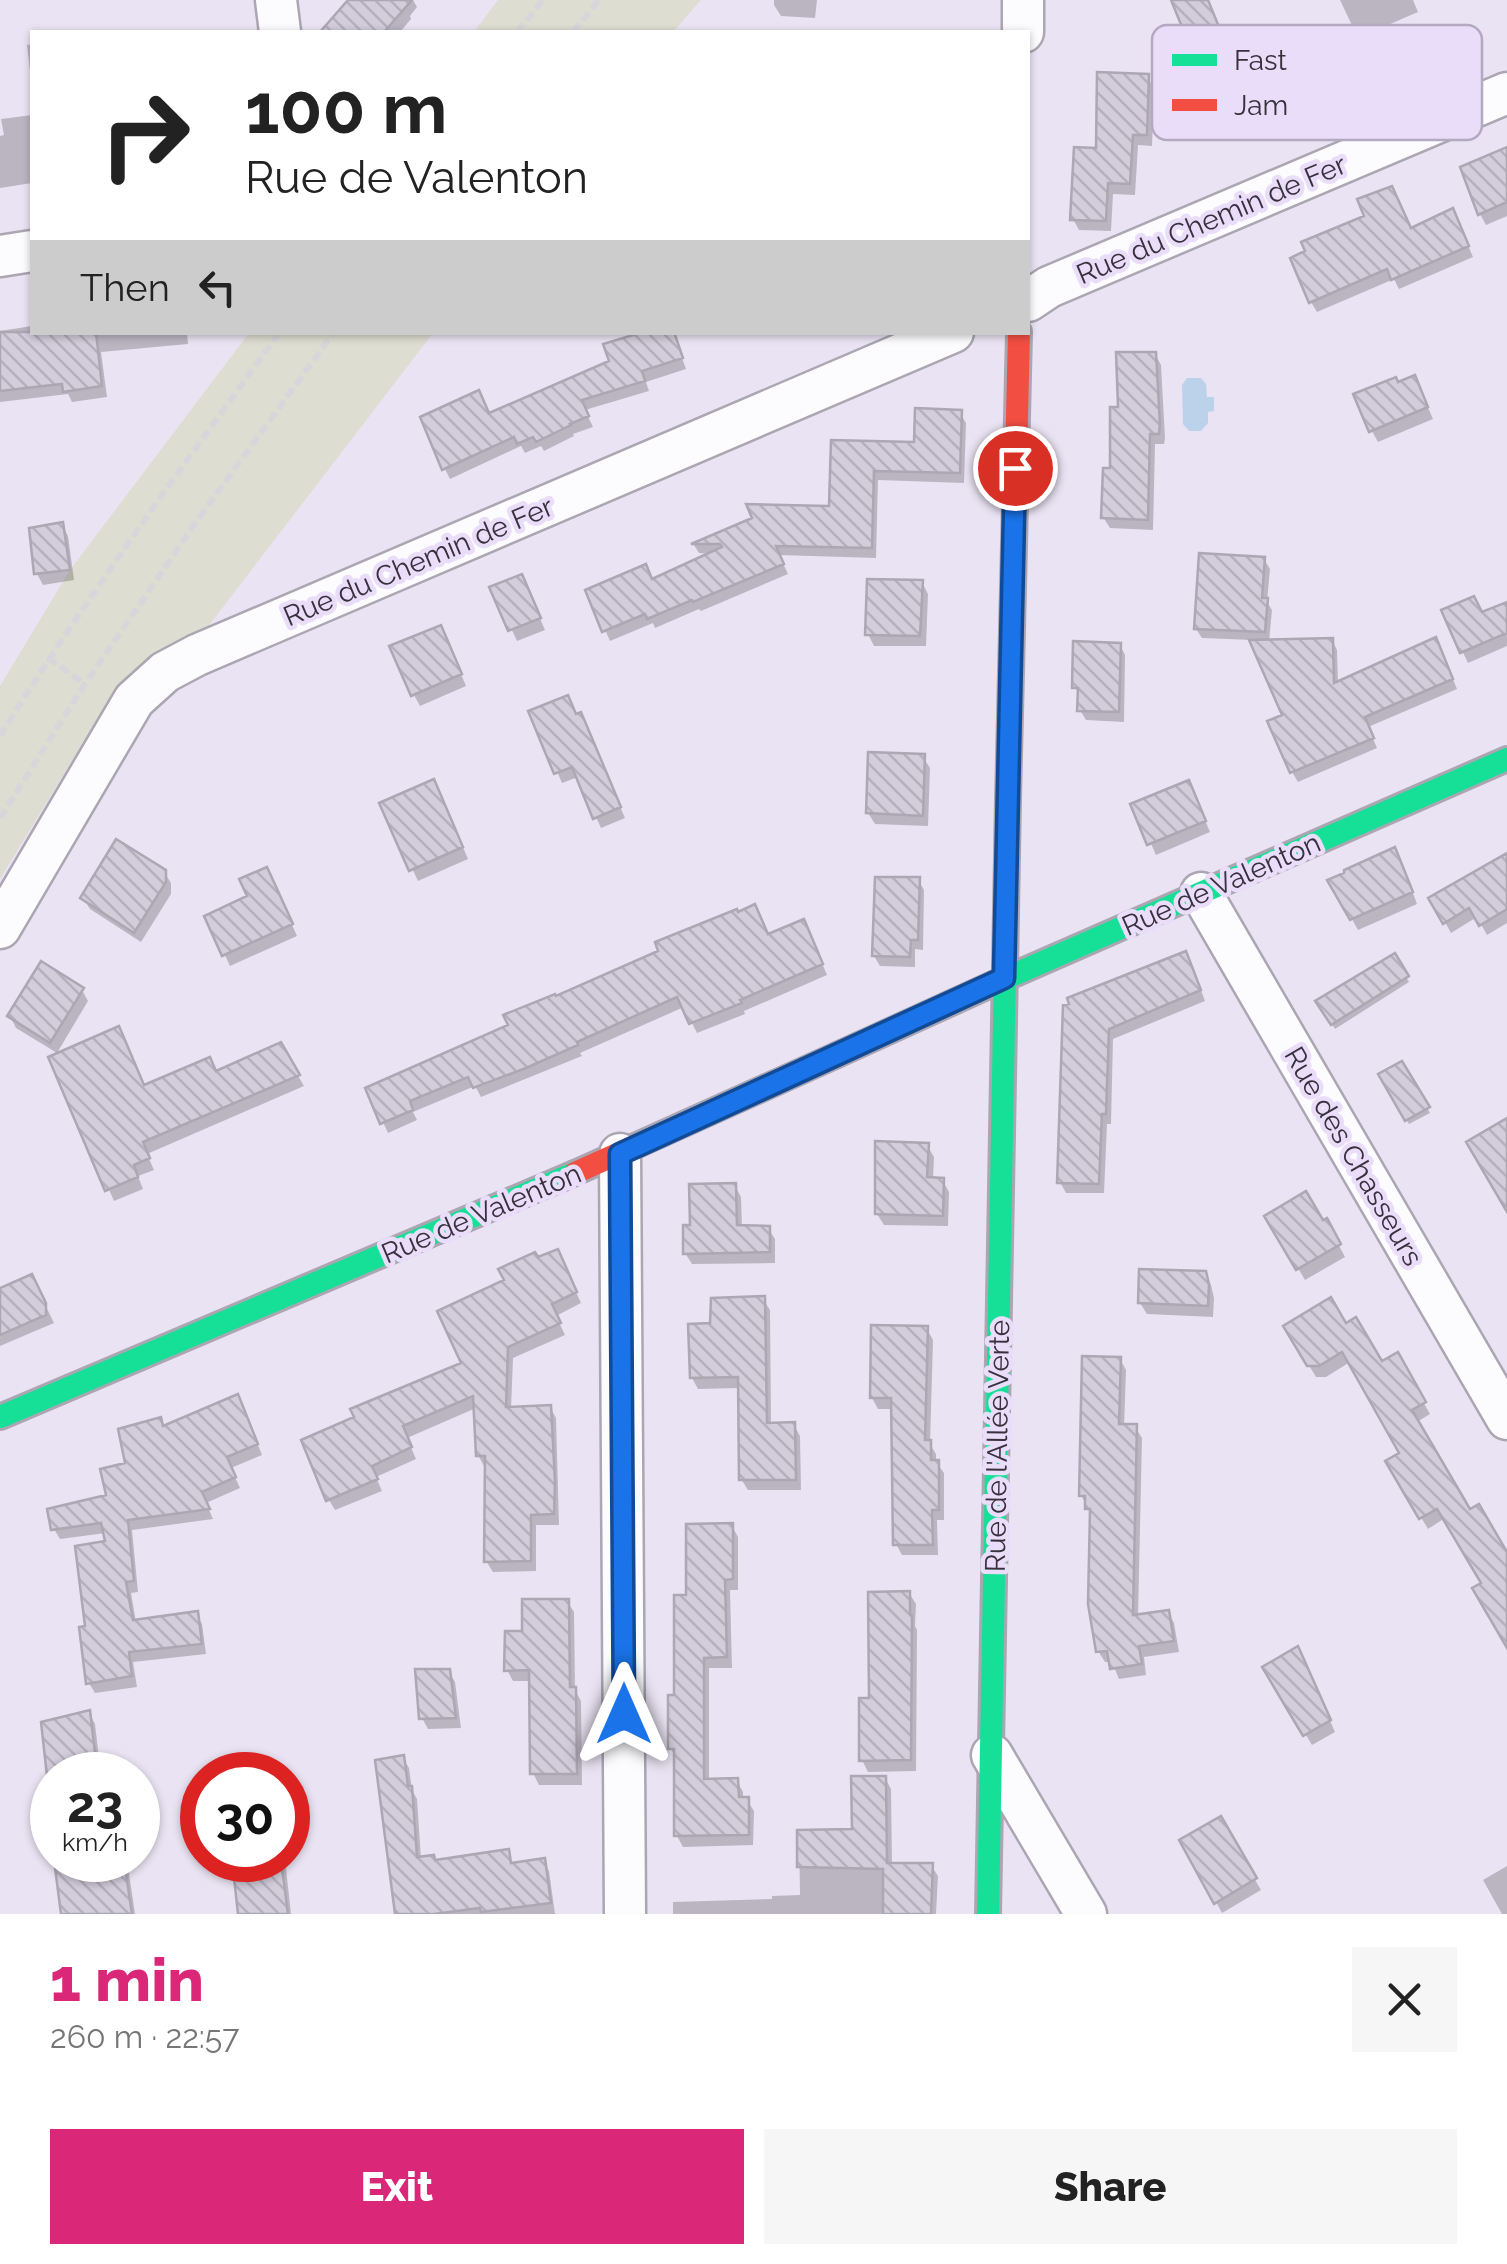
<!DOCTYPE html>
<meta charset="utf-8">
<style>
:root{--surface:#fff;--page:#f6f6f6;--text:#222;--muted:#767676;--accent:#db2777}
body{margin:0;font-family:Raleway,sans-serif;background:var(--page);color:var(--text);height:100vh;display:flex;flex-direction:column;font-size:38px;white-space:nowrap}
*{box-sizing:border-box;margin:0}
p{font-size:32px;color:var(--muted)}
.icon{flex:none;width:55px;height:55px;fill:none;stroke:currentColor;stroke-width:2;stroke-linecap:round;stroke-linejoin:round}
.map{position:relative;height:1914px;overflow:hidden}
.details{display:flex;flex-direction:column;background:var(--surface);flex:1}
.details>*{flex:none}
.hud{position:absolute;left:30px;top:30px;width:1000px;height:305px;border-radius:0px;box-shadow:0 2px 8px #0004;background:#fff;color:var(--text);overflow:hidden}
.speed{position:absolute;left:30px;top:1752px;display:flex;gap:20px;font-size:50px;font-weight:700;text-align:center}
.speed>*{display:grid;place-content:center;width:130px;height:130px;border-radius:50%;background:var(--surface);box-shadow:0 2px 8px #0004;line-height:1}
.speed small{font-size:25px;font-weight:400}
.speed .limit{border:15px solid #d22;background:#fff;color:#111}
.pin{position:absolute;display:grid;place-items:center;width:85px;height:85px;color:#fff;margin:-42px;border:5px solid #fff;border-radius:50%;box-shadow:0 2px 10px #0007}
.me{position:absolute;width:110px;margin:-55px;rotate:0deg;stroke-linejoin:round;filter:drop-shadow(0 0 8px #0008)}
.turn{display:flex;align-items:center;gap:35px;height:210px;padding:0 50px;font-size:45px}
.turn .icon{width:130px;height:130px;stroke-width:2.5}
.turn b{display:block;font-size:70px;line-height:85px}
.then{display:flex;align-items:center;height:95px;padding:0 50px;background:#0003;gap:20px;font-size:38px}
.round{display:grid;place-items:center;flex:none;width:105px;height:105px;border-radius:0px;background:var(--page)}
.headline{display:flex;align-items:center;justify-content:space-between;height:170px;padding:0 50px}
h1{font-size:60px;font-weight:800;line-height:75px;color:var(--accent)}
.cta{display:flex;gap:20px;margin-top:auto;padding:20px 50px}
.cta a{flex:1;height:115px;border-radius:0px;background:var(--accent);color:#fff;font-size:40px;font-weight:800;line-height:115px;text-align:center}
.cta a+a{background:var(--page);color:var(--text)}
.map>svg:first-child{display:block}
</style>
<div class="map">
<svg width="1507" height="1914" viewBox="0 0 1507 1914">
<defs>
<pattern id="building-back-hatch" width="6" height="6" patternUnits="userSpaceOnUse" patternTransform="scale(2.5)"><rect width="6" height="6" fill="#d2ccdb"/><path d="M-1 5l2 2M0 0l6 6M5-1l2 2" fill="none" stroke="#b5b0bd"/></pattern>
</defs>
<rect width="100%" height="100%" fill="#eae3f3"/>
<path fill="#ddddd1" d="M 498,0 L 701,0 L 673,32 L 474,32 Z
M 249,333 L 433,333 L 197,641 L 157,659 L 115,690 L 0,879 L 0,686 L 70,570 Z"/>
<path fill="#bcd2eb" d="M 1187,378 L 1201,378 L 1206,384 L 1207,397 L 1214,397 L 1214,411 L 1208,412 L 1208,423 L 1201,431 L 1189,431 L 1183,424 L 1182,385 Z"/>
<path fill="#0003" d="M 351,0 L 413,0 L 417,7 L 410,16 L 411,19 L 400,32 L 323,32 Z
M 774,0 L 817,0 L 815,18 L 781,16 L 774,5 Z
M 1173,0 L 1208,0 L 1240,80 L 1208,80 Z
M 1340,0 L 1413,0 L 1418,12 L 1358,38 Z
M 32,44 L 32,87 L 27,45 Z
M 1147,76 L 1154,88 L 1152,146 L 1138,145 L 1135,195 L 1113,194 L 1111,231 L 1079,230 L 1073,219 L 1099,150 Z
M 32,115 L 32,183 L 0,188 L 0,136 L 4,135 L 1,119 Z
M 1507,150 L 1507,216 L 1486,225 L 1480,214 Z
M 1458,222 L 1473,257 L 1399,289 L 1394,279 L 1317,312 L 1311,302 L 1411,230 Z
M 32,326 L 32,332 L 187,332 L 188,344 L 101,352 L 107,397 L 72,402 L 68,394 L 0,402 L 0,331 Z
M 673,332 L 686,369 L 646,382 L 649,391 L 585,410 L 593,427 L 573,434 L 574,436 L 544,451 L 541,446 L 525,453 L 521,446 L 450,479 L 445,469 L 489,415 L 612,362 Z
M 1155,354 L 1161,365 L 1165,438 L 1164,444 L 1155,444 L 1153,530 L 1110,528 L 1103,517 L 1121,409 Z
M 1397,385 L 1420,389 L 1433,419 L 1378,442 L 1372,431 Z
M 960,413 L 966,423 L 964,483 L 878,480 L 876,558 L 779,555 L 788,574 L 701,611 L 699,609 L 655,628 L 653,623 L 610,641 L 588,591 L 652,582 L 714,554 L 699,553 L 694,545 L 756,519 L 831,508 L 833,443 L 917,445 Z
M 62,525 L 68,536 L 74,580 L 43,585 L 37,574 Z
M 1264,559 L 1270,569 L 1267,602 L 1272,610 L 1269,642 L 1332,640 L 1337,650 L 1338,684 L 1441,650 L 1457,689 L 1368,727 L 1377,748 L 1298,782 L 1292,772 L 1285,716 L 1252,640 L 1202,638 L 1196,629 Z
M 922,582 L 928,594 L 926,646 L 874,646 L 868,634 Z
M 527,588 L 545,630 L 517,641 L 493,589 Z
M 1507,605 L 1507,646 L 1468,663 L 1444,612 L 1482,615 Z
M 446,639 L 466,686 L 420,706 L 414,695 Z
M 1120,645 L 1125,655 L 1124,722 L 1086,720 L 1080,710 L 1080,697 L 1075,687 Z
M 532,713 L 577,717 L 585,725 L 625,818 L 601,828 L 578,777 L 562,783 Z
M 923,757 L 930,768 L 928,826 L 875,824 L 868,813 Z
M 440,794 L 468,859 L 418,881 L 382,804 Z
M 1194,794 L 1210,832 L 1156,855 L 1134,805 Z
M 1507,856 L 1507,923 L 1487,935 L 1477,917 L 1451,933 L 1432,899 Z
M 1401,861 L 1417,904 L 1358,930 L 1331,881 Z
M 164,872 L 171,883 L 171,894 L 141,942 L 90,909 L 83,898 Z
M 918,879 L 924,890 L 923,950 L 915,949 L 915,967 L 880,966 L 874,956 Z
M 272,880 L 297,936 L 230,966 L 207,917 L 250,898 Z
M 809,932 L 827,975 L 744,1011 L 745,1014 L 697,1033 L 684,1007 L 580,1053 L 582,1056 L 481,1097 L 475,1086 L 413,1112 L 417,1120 L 388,1133 L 368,1089 L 769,937 Z
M 1394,957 L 1409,982 L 1335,1029 L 1318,1002 Z
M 1191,964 L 1205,1001 L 1113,1039 L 1111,1124 L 1107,1124 L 1104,1193 L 1066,1193 L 1060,1182 L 1065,1007 Z
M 82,990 L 88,1001 L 57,1053 L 16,1028 L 10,1016 Z
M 280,1045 L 304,1086 L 147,1154 L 154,1170 L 138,1176 L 143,1189 L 114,1201 L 51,1058 L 144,1087 L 217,1073 Z
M 1402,1064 L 1430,1113 L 1409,1124 L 1381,1075 Z
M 927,1145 L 934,1157 L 933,1180 L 943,1181 L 949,1192 L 948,1226 L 884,1225 L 877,1214 Z
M 735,1186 L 741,1197 L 742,1228 L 768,1228 L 775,1239 L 775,1263 L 692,1264 L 685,1253 L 693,1227 Z
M 1267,1216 L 1322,1223 L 1326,1221 L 1345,1257 L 1305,1280 Z
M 537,1260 L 563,1263 L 581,1303 L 556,1316 L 565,1335 L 513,1358 L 511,1409 L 550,1407 L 556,1418 L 559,1525 L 536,1525 L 536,1571 L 493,1572 L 486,1561 L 487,1466 L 484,1466 L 478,1455 L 476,1408 L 407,1438 L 416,1459 L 376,1477 L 382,1491 L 335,1510 L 329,1500 L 464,1364 L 508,1281 Z
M 1204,1273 L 1211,1285 L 1214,1298 L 1213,1317 L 1147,1314 L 1140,1303 Z
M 36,1286 L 54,1323 L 0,1346 L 0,1291 Z
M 763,1299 L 770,1310 L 771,1425 L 794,1425 L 800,1436 L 801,1490 L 748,1490 L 741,1479 L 741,1388 L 698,1389 L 692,1378 L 713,1326 Z
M 1345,1326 L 1381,1365 L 1397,1356 L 1430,1414 L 1417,1422 L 1470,1512 L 1507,1557 L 1507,1643 L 1485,1584 L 1445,1518 L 1428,1529 L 1388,1462 L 1402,1454 L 1350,1362 L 1326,1377 L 1316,1377 L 1286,1327 Z
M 927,1329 L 933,1340 L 930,1444 L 936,1454 L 936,1462 L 944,1473 L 944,1520 L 937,1520 L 938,1555 L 902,1555 L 896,1544 L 894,1409 L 878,1409 L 872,1398 Z
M 1120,1359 L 1126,1370 L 1124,1427 L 1135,1427 L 1142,1438 L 1138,1617 L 1168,1612 L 1174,1623 L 1179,1652 L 1144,1657 L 1146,1675 L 1119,1679 L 1112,1662 L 1105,1662 L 1098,1651 L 1093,1518 L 1081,1495 Z
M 243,1408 L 262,1455 L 231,1468 L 240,1488 L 206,1503 L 213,1519 L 132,1530 L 138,1592 L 131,1593 L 136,1622 L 196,1614 L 202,1624 L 206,1654 L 133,1662 L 137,1687 L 95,1693 L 89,1683 L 88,1628 L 108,1543 L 106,1533 L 60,1539 L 54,1529 L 109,1497 L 128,1465 L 164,1428 Z
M 732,1526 L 738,1537 L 738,1590 L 730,1590 L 732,1668 L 709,1668 L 709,1781 L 737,1781 L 743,1792 L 743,1800 L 747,1800 L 754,1811 L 753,1845 L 683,1847 L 677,1836 L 676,1758 L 671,1749 L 689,1597 Z
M 909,1593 L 916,1604 L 915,1626 L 917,1630 L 916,1771 L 868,1772 L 862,1760 L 872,1700 Z
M 567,1601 L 574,1612 L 575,1690 L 581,1701 L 582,1785 L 539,1785 L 533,1773 L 532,1681 L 513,1681 L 507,1670 L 525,1634 Z
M 1303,1660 L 1335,1732 L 1312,1745 L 1266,1668 Z
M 449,1672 L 455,1682 L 461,1728 L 428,1729 L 422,1718 Z
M 89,1713 L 95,1724 L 101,1775 L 52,1775 L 52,1816 L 43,1724 Z
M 403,1758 L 409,1768 L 412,1790 L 417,1799 L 421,1859 L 436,1862 L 507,1852 L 514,1865 L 543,1861 L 549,1871 L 555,1914 L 398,1914 Z
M 885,1778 L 891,1789 L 892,1865 L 931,1865 L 938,1876 L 936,1914 L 673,1914 L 673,1902 L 772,1899 L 772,1896 L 800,1895 L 799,1832 L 854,1831 Z
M 1220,1819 L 1261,1890 L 1222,1913 L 1183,1840 Z
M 57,1860 L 127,1860 L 135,1914 L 83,1914 Z
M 258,1860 L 281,1860 L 286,1868 L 291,1914 L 241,1914 Z
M 1507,1866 L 1507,1914 L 1502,1914 L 1483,1880 Z"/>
<path fill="url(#building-back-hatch)" stroke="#aca7b3" stroke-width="2.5" d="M 348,0 L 412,0 L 384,32 L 320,32 Z
M 1171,0 L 1208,0 L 1237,71 L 1200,71 Z
M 1097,72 L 1149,74 L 1147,135 L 1133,135 L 1130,184 L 1108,183 L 1106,221 L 1070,220 L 1074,147 L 1096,148 Z
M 1507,147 L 1507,202 L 1478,215 L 1460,167 Z
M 1392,186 L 1411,228 L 1453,208 L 1469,246 L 1391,280 L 1387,269 L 1309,303 L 1290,258 L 1305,251 L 1301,242 L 1364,216 L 1357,199 Z
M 0,332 L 96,332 L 102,386 L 63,392 L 62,384 L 0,391 Z
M 643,332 L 674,332 L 683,358 L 642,371 L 645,381 L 582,400 L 589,416 L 570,424 L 571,425 L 536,442 L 533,437 L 517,444 L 514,437 L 442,470 L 420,417 L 479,390 L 489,413 L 609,361 L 603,344 Z
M 1116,352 L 1156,352 L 1160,425 L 1159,434 L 1150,434 L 1148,520 L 1101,518 L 1103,468 L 1110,468 L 1110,407 L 1118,407 Z
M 1415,375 L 1428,407 L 1369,432 L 1353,394 L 1396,377 L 1398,382 Z
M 915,408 L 962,410 L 960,473 L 874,471 L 872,548 L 776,546 L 784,564 L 693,602 L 692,600 L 647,619 L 645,614 L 602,632 L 585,590 L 646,564 L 652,579 L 722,547 L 720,544 L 691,544 L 752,518 L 746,504 L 829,506 L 831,440 L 914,442 Z
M 63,522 L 70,570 L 34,574 L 29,528 Z
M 1199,553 L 1265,557 L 1262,598 L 1268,598 L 1265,632 L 1194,629 Z
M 522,574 L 541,618 L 508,631 L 489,587 Z
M 867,579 L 923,580 L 920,636 L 865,635 Z
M 1474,596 L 1482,612 L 1507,602 L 1507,633 L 1460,653 L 1441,610 Z
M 441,625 L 462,674 L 411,696 L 389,646 Z
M 1436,637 L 1453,679 L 1365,717 L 1374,738 L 1290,773 L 1267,721 L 1282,715 L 1249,640 L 1333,638 L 1334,683 Z
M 1073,641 L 1121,643 L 1119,712 L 1077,711 L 1078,688 L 1072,688 Z
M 568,695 L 576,714 L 581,712 L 621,807 L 593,819 L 572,767 L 554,774 L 528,711 Z
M 868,752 L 925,754 L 923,816 L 866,813 Z
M 434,779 L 463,847 L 409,871 L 379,803 Z
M 1189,780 L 1206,821 L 1147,845 L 1130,804 Z
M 116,839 L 166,870 L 166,882 L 134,933 L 80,898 Z
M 1395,847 L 1413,892 L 1350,920 L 1327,880 L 1344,873 L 1344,870 Z
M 1507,853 L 1507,909 L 1479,926 L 1469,908 L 1443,924 L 1428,898 Z
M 267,867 L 293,924 L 222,956 L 204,916 L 247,896 L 239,879 Z
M 875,877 L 920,877 L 918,940 L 911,940 L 910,957 L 872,956 Z
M 755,904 L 768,934 L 804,919 L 823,964 L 740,1000 L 742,1003 L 689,1024 L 677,997 L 577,1042 L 578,1045 L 526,1068 L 473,1088 L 468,1077 L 410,1101 L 413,1110 L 380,1124 L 365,1088 L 508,1025 L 503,1015 L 555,994 L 556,996 L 658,951 L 655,942 L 737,909 L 738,912 Z
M 1186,951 L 1201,990 L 1109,1029 L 1106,1114 L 1102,1114 L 1099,1184 L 1057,1183 L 1063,1005 L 1069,1004 L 1067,998 Z
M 1395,953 L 1409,976 L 1331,1025 L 1315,1001 Z
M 41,961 L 84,988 L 50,1043 L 7,1016 Z
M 119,1026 L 144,1085 L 210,1057 L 216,1071 L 281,1042 L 300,1075 L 143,1142 L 150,1158 L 134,1165 L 138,1177 L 105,1191 L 48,1057 Z
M 1402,1061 L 1430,1107 L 1405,1121 L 1378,1074 Z
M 1507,1118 L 1507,1212 L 1466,1142 Z
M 875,1141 L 929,1143 L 927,1177 L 944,1178 L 943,1216 L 875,1214 Z
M 736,1183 L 737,1225 L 770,1226 L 770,1252 L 683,1254 L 683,1225 L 690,1225 L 689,1184 Z
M 1306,1191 L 1323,1220 L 1327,1218 L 1341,1244 L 1296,1270 L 1264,1216 Z
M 558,1249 L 577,1292 L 552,1304 L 561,1323 L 508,1347 L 506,1407 L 551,1405 L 555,1482 L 554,1514 L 531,1515 L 531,1561 L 484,1562 L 485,1456 L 476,1456 L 473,1396 L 403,1426 L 412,1447 L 372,1466 L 378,1479 L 326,1501 L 301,1440 L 354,1417 L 350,1409 L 461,1363 L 437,1311 L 504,1280 L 498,1269 L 535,1252 L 538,1257 Z
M 1139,1269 L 1206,1271 L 1209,1284 L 1208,1306 L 1138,1303 Z
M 32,1274 L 46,1303 L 46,1315 L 0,1335 L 0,1288 Z
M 765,1296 L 767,1423 L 795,1422 L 796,1480 L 739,1480 L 738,1377 L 690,1378 L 688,1324 L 710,1323 L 711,1298 Z
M 1331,1297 L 1346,1323 L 1356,1317 L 1382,1361 L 1398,1352 L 1426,1402 L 1412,1410 L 1470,1509 L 1479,1504 L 1507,1552 L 1507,1648 L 1472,1588 L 1481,1583 L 1437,1509 L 1419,1519 L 1385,1461 L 1399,1453 L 1342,1352 L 1319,1366 L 1307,1366 L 1283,1326 Z
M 871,1325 L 928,1326 L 925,1440 L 931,1440 L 931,1460 L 939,1460 L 939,1510 L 932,1510 L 933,1545 L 893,1545 L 891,1398 L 870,1398 Z
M 1082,1356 L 1121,1357 L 1119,1424 L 1137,1424 L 1133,1615 L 1169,1610 L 1174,1641 L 1139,1646 L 1142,1664 L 1110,1669 L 1107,1651 L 1096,1652 L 1088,1604 L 1090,1509 L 1085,1509 L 1085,1496 L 1079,1496 Z
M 238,1394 L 258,1444 L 227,1457 L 236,1477 L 202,1492 L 210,1509 L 128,1520 L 134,1581 L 126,1582 L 133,1620 L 198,1611 L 202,1644 L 129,1652 L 132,1676 L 86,1684 L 79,1627 L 85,1626 L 75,1546 L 105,1541 L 101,1523 L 51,1530 L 47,1509 L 106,1495 L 100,1469 L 125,1463 L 118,1429 L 161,1417 L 163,1426 Z
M 733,1523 L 733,1579 L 725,1580 L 727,1657 L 704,1658 L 704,1779 L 738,1778 L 739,1797 L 749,1797 L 749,1835 L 674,1836 L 674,1749 L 668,1749 L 668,1695 L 674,1695 L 674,1595 L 686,1595 L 686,1524 Z
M 910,1591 L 910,1614 L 912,1616 L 911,1760 L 859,1761 L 859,1698 L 869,1698 L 868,1592 Z
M 522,1599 L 569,1599 L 570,1687 L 576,1687 L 577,1774 L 530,1774 L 529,1670 L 504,1671 L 505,1631 L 522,1631 Z
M 1298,1646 L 1331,1720 L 1303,1736 L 1262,1667 Z
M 415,1669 L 450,1669 L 456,1718 L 419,1719 Z
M 90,1710 L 97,1770 L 47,1776 L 41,1722 Z
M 404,1755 L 408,1786 L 412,1786 L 417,1857 L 434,1855 L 435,1860 L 509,1849 L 511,1863 L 545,1858 L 551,1903 L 481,1912 L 480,1908 L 434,1914 L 395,1914 L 375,1760 Z
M 851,1776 L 886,1776 L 887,1863 L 933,1863 L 931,1914 L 883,1914 L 883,1869 L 797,1867 L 797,1830 L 852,1829 Z
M 1221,1816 L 1257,1878 L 1214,1904 L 1179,1840 Z
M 54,1860 L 124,1860 L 132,1914 L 61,1914 Z
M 232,1860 L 281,1860 L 288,1914 L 238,1914 Z"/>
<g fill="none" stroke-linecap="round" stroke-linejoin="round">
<defs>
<path id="street" d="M 276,0 L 280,32
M 1023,32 L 1023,0
M 0,256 L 32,251
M 1028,301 L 1049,287 L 1507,93
M 1201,893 L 1507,1419
M 0,928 L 134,700 L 165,672 L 197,655 L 953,332
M 620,1154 L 625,1914
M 992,1755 L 1086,1914"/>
<path id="fast" d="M 837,1055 L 1004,979 L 1507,759
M 0,1417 L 575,1173
M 988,1914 L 1008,799"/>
<path id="jam" d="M 1008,799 L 1019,332
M 575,1173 L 837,1055"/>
</defs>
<use href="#street" stroke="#aba6b2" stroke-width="45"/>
<use href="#fast" stroke="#aba6b2" stroke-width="28"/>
<use href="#jam" stroke="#aba6b2" stroke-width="28"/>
<path stroke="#d8d6da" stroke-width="6" stroke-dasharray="10 5" stroke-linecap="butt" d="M 517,32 L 543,0
M 573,32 L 599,0
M 48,658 L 85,684
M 0,736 C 87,597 183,465 280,332
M 0,818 L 85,684 L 196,522 L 334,332"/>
<use href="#street" stroke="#fcfbfd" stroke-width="40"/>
<use href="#fast" stroke="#16e098" stroke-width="22"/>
<use href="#jam" stroke="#f24e42" stroke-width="22"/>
</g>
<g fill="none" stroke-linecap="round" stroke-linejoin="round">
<defs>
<path id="route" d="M 624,1714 L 620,1154 L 1004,978 L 1015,468"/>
</defs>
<use href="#route" stroke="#114b97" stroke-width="25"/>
<use href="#route" stroke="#1a73e8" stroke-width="18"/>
</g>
<g text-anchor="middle" stroke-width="9" stroke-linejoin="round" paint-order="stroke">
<g font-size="28" fill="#36313c" stroke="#e9ddf9">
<text transform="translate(1211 219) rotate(-23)" y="10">Rue du Chemin de Fer</text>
<text transform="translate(418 561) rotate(-23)" y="10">Rue du Chemin de Fer</text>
<text transform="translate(1221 884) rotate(-24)" y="10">Rue de Valenton</text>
<text transform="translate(1354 1156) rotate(60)" y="10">Rue des Chasseurs</text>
<text transform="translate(481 1213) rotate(-23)" y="10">Rue de Valenton</text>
<text transform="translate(997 1446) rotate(-89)" y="10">Rue de l'Allée Verte</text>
</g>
</g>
<rect x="1152" y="25" width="330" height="115" rx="15" fill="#e9ddf9" stroke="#b3a9c0" stroke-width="2.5"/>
<rect x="1172" y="54" width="45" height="12" fill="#16e098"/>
<rect x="1172" y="99" width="45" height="12" fill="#f24e42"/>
<g font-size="28" fill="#36313c">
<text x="1234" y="70">Fast</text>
<text x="1234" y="115">Jam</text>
</g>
</svg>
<div class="speed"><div>23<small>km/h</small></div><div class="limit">30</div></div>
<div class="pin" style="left:1015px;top:468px;background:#d93025"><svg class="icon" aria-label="arrive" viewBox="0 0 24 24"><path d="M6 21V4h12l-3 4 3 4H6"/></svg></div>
<svg class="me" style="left:624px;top:1714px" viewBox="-20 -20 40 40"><path d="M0-17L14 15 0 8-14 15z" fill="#1a73e8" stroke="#fff" stroke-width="4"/></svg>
<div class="hud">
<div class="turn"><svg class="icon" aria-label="right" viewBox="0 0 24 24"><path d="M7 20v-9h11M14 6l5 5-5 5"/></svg><div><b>100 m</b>Rue de Valenton</div></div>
<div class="then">Then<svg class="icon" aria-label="left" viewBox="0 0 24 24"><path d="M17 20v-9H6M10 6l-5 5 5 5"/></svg></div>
</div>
</div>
<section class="details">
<div class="headline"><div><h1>1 min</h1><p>260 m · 22:57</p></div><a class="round"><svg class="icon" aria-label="close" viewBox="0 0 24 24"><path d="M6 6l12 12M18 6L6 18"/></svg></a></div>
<div class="cta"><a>Exit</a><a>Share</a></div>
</section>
